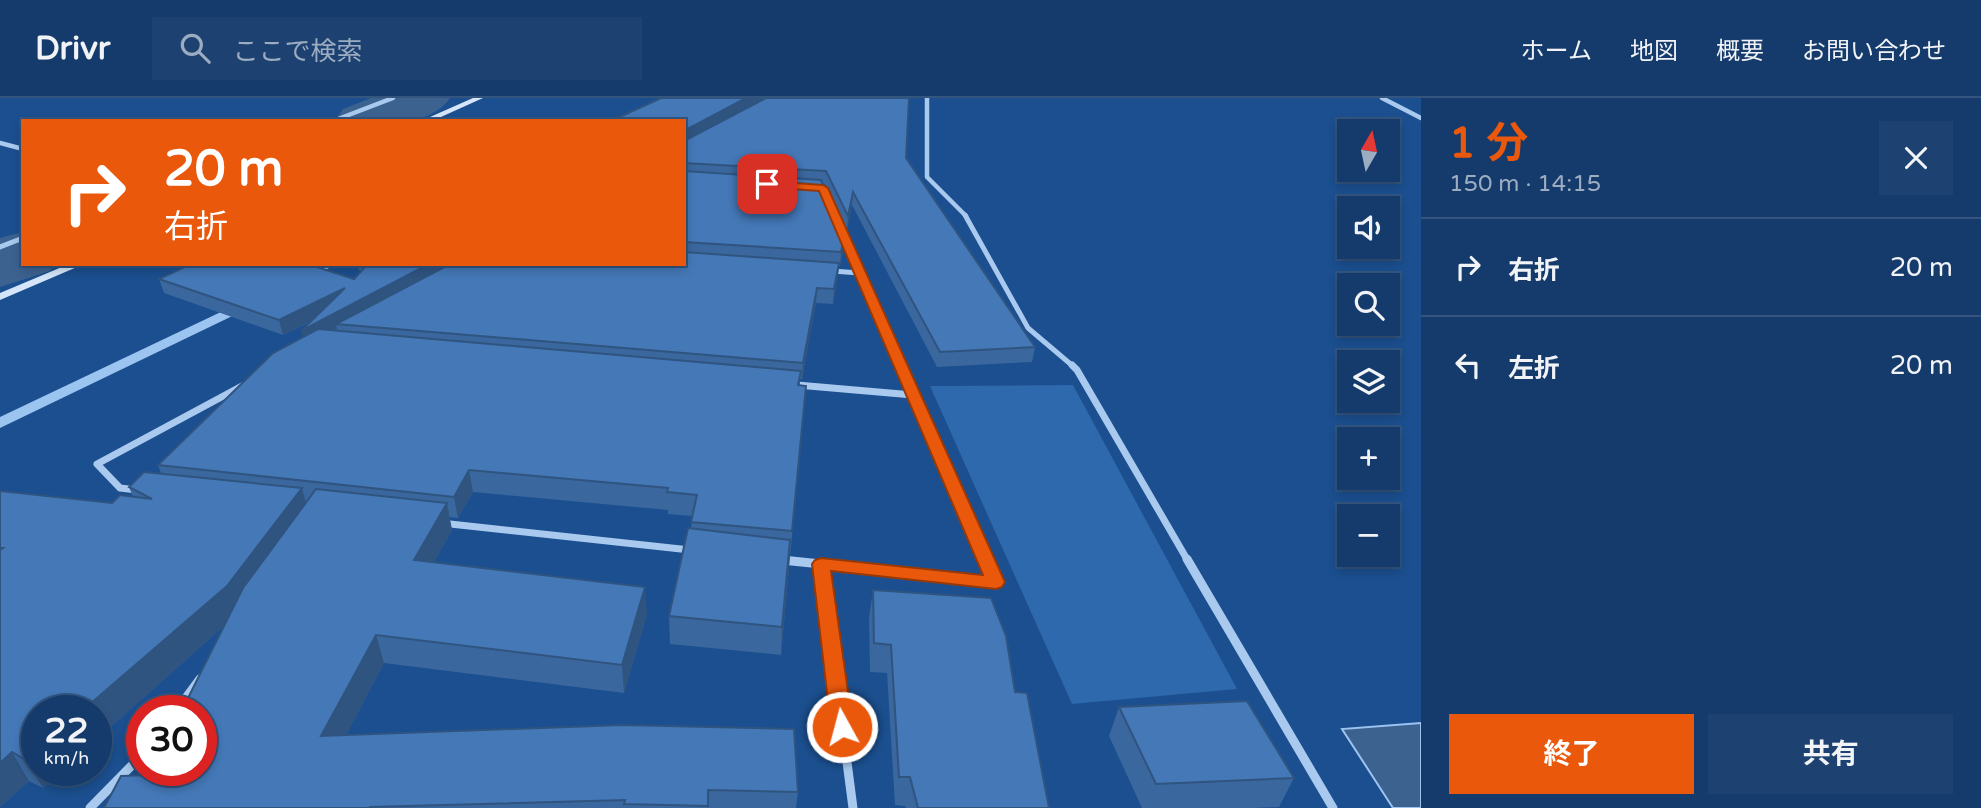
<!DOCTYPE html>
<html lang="ja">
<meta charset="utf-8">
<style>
:root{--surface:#143b6b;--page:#1d4271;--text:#f1f3f6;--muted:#9dadc1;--line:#33557e;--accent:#ea580c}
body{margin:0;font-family:"Varela Round","Noto Sans JP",sans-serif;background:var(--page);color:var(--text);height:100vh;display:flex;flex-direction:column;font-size:26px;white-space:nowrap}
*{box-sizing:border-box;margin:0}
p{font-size:23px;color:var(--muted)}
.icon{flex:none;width:38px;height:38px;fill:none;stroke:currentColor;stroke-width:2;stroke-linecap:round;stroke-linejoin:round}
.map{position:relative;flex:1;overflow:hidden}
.drawer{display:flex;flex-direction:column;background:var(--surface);width:560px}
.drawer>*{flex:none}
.guide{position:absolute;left:21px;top:21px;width:665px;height:147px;border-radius:0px;box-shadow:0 4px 10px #0003,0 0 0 2px var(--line);background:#ea580c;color:#fff;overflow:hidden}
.needle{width:46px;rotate:9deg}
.tools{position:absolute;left:1337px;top:21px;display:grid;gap:14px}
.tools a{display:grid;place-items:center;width:63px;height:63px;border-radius:0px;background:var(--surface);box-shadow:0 4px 10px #0003,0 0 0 2px var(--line);font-size:35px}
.speed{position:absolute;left:21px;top:597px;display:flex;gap:14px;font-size:35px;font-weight:700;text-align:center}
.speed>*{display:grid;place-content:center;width:91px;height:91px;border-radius:50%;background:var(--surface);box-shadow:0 4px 10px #0003,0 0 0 2px var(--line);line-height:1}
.speed small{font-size:18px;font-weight:400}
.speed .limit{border:10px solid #d22;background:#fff;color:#111}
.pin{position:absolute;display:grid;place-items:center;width:60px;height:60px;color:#fff;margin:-30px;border-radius:14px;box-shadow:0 4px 10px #0006}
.me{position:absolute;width:77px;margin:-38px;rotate:353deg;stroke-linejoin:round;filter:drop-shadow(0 0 5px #0008)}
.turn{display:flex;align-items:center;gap:24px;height:147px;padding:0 28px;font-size:32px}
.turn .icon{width:91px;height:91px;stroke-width:2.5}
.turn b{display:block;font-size:49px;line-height:60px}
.round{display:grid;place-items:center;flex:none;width:74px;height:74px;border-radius:0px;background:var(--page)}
.summary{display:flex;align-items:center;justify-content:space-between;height:119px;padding:0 28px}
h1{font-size:42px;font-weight:700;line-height:52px;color:var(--accent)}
.button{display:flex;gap:14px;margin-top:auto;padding:14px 28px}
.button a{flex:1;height:80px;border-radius:0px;background:var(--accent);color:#fff;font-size:28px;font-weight:700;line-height:80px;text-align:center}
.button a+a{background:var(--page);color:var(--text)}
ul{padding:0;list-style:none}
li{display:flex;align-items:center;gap:21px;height:98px;padding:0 28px;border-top:2px solid var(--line)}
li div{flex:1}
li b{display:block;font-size:26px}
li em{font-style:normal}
header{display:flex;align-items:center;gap:42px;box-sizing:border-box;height:98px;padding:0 35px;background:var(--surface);border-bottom:2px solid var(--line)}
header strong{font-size:33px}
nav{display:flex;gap:38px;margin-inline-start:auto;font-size:24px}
.search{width:490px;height:63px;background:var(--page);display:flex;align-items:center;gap:18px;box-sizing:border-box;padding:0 24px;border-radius:0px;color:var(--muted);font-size:26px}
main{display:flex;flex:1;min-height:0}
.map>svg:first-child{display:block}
</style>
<header>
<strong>Drivr</strong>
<div class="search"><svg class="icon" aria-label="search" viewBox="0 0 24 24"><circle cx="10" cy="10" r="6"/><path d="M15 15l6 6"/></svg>ここで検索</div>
<nav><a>ホーム</a><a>地図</a><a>概要</a><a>お問い合わせ</a></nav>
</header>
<main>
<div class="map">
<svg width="1421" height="710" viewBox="0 0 1421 710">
<rect width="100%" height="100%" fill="#1b4f8f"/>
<path fill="#2e69ad" d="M 1073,287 L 1237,591 L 1072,606 L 930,288 Z"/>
<path fill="#3c6290" stroke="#9cc4f0" stroke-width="2" d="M 1421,625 L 1421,710 L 1393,710 L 1342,631 Z"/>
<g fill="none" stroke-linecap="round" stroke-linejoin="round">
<path fill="#9cc4f0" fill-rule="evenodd" d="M 319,166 L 336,166 L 306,183 L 301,184 L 294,180 Z
M 244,203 L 249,204 L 249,210 L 0,330 L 0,319 Z"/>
<path fill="#3c6290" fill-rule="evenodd" d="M 371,0 L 450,0 C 426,34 371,23 335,23 L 343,11 Z
M 23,134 L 23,166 L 55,166 L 50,173 L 0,189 L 0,140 Z"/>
<path stroke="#a9c9ee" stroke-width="4.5" d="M 927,0 L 927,79 L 966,118
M 1382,0 L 1421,20
M 333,23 L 393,0
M 0,45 L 23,51"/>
<path stroke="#a9c9ee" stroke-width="5" d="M 965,117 L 1028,230 L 1074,269
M 842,134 L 901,269
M 0,149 L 23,140
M 832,173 L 860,175"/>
<path stroke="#a9c9ee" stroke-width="7" d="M 901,267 L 987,463
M 1072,267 L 1077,272 L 1188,463
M 797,287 L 913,297
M 137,392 L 120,390 L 97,366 L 242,288
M 441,425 L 690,452
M 782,462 L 788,463"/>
<path stroke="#a9c9ee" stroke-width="9" d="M 1187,461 L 1333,710
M 782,462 L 996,484 L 986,461
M 821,466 L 853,710
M 177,612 L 200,581
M 90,710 L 142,657"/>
<path fill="#d6e6fa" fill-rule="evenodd" d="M 473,0 L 483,0 L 432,23 L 421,23 Z
M 69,166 L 84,166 L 0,202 L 0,195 Z"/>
</g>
<path fill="#3a679d" d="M 684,23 L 906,60 L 1035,249 L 1032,264 L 937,269 L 852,107 L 847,132 L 825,86 L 822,86 L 845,136 L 844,150 L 840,168 L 839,168 L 833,206 L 816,205 L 802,281 L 800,281 L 800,287 L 806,288 L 804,308 L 781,557 L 670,546 L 669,518 L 691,431 L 692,418 L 668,416 L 668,412 L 473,394 L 458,420 L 449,419 L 452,432 L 434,464 L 647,516 L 624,595 L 384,565 L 346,637 L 798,694 L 796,710 L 104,710 L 151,677 L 225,527 L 96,642 L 96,612 L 37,672 L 63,672 L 43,690 L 29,683 L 0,709 L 0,393 L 112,405 L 133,399 L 129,389 L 161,375 L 158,367 L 303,239 L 310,224 L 283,237 L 164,195 L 159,181 L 354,181 L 361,174 L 355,166 L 684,166 Z
M 873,492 L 1015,594 L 1049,710 L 906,710 L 905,708 L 895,707 L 887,575 L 870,574 L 869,520 Z
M 1119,609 L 1294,680 L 1279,709 L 1252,710 L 1142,710 L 1109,638 Z"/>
<path fill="#305480" d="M 746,0 L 766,0 L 684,45 L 684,33 Z
M 853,94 L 852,107 L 847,132 L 848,118 Z
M 845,136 L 844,150 L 840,168 L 841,154 Z
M 839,165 L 838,179 L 833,206 L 834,191 Z
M 429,166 L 459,166 L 336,226 L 337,231 L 305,248 L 301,233 Z
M 345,190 L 348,204 L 283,237 L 279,222 Z
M 817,190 L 816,205 L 802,281 L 803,265 Z
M 469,372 L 473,394 L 458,420 L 454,399 Z
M 302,390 L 309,417 L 237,516 L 96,642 L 96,612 L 83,612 Z
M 447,405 L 452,432 L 420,489 L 414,462 Z
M 790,442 L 789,469 L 781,557 L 782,529 Z
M 645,489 L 647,516 L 624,595 L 622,567 Z
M 376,537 L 384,565 L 330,667 L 321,638 Z
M 37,652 L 37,672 L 63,672 L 43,690 L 26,662 Z
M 12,654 L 29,683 L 0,709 L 0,665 Z"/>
<path fill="#4478b7" stroke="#305480" stroke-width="2" d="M 661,0 L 746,0 L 684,33 L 684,23 L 611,23 Z
M 766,0 L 909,0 L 906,60 L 1035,249 L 940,254 L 853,94 L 848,118 L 826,73 L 684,65 L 684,42 L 686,42 Z
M 684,73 L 821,82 L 845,136 L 841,154 L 684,144 Z
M 684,154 L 839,165 L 834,191 L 817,190 L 803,265 L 336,226 L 450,166 L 684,166 Z
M 191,166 L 308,166 L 354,181 L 365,169 L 363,166 L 429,166 L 301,233 L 345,190 L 279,222 L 159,181 Z
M 318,231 L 801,273 L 798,287 L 806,288 L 792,433 L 691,424 L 697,397 L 667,394 L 668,390 L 469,372 L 454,399 L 158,367 L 273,255 Z
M 144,374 L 302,390 L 227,488 L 83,612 L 37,612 L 37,652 L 26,662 L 12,654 L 0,665 L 0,452 L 3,450 L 0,450 L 0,393 L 112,405 L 120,397 L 152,401 L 129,389 Z
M 316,391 L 447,405 L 414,462 L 645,489 L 622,567 L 376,537 L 321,638 L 623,627 L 794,631 L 798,694 L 708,692 L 708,708 L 624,706 L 625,702 L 370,709 L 370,710 L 104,710 L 121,678 L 151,677 L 153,672 L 201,672 L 201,612 L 182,612 L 243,490 Z
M 688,430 L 790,442 L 782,529 L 669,518 Z
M 873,492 L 991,500 L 1006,538 L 1015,594 L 1027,595 L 1049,710 L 918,710 L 910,679 L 899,679 L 891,547 L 874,545 Z
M 1247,603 L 1294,680 L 1156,686 L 1119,609 Z"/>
<path fill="#ea580c" stroke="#983908" stroke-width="2" d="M 767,83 L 823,87 L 828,90 L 1005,484 L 1002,489 L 996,491 L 831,473 L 853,629 L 850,635 L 842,637 L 834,635 L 831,629 L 812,466 L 815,462 L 821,460 L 983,477 L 819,93 L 764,89 L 762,86 Z"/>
</svg>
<div class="tools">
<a><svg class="needle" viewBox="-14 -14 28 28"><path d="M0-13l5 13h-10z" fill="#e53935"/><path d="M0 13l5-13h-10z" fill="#9dadc1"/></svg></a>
<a><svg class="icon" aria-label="sound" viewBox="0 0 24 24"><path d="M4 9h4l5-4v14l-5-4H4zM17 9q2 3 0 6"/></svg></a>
<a><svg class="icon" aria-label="search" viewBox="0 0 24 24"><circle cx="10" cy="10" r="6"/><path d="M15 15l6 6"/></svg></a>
<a><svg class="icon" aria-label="layers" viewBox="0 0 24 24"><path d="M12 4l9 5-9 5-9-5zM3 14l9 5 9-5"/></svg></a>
<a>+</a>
<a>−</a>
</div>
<div class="speed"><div>22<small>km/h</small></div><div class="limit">30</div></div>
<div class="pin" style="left:767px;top:86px;background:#d93025"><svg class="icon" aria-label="arrive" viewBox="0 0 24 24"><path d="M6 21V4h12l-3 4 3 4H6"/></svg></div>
<svg class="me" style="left:842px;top:629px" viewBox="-20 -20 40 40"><circle r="17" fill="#ea580c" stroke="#fff" stroke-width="3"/><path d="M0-11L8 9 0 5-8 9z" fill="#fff"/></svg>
<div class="guide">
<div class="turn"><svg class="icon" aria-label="right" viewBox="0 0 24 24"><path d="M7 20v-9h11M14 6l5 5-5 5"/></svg><div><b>20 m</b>右折</div></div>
</div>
</div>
<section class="drawer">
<div class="summary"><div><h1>1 分</h1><p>150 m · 14:15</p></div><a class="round"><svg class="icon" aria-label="close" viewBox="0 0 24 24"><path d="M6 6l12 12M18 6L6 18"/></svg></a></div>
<ul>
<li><svg class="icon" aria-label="right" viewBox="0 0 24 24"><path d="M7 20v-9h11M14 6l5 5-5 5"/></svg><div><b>右折</b></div><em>20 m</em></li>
<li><svg class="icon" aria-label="left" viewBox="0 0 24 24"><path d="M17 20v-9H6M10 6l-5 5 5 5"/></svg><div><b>左折</b></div><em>20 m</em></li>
</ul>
<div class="button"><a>終了</a><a>共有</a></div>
</section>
</main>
